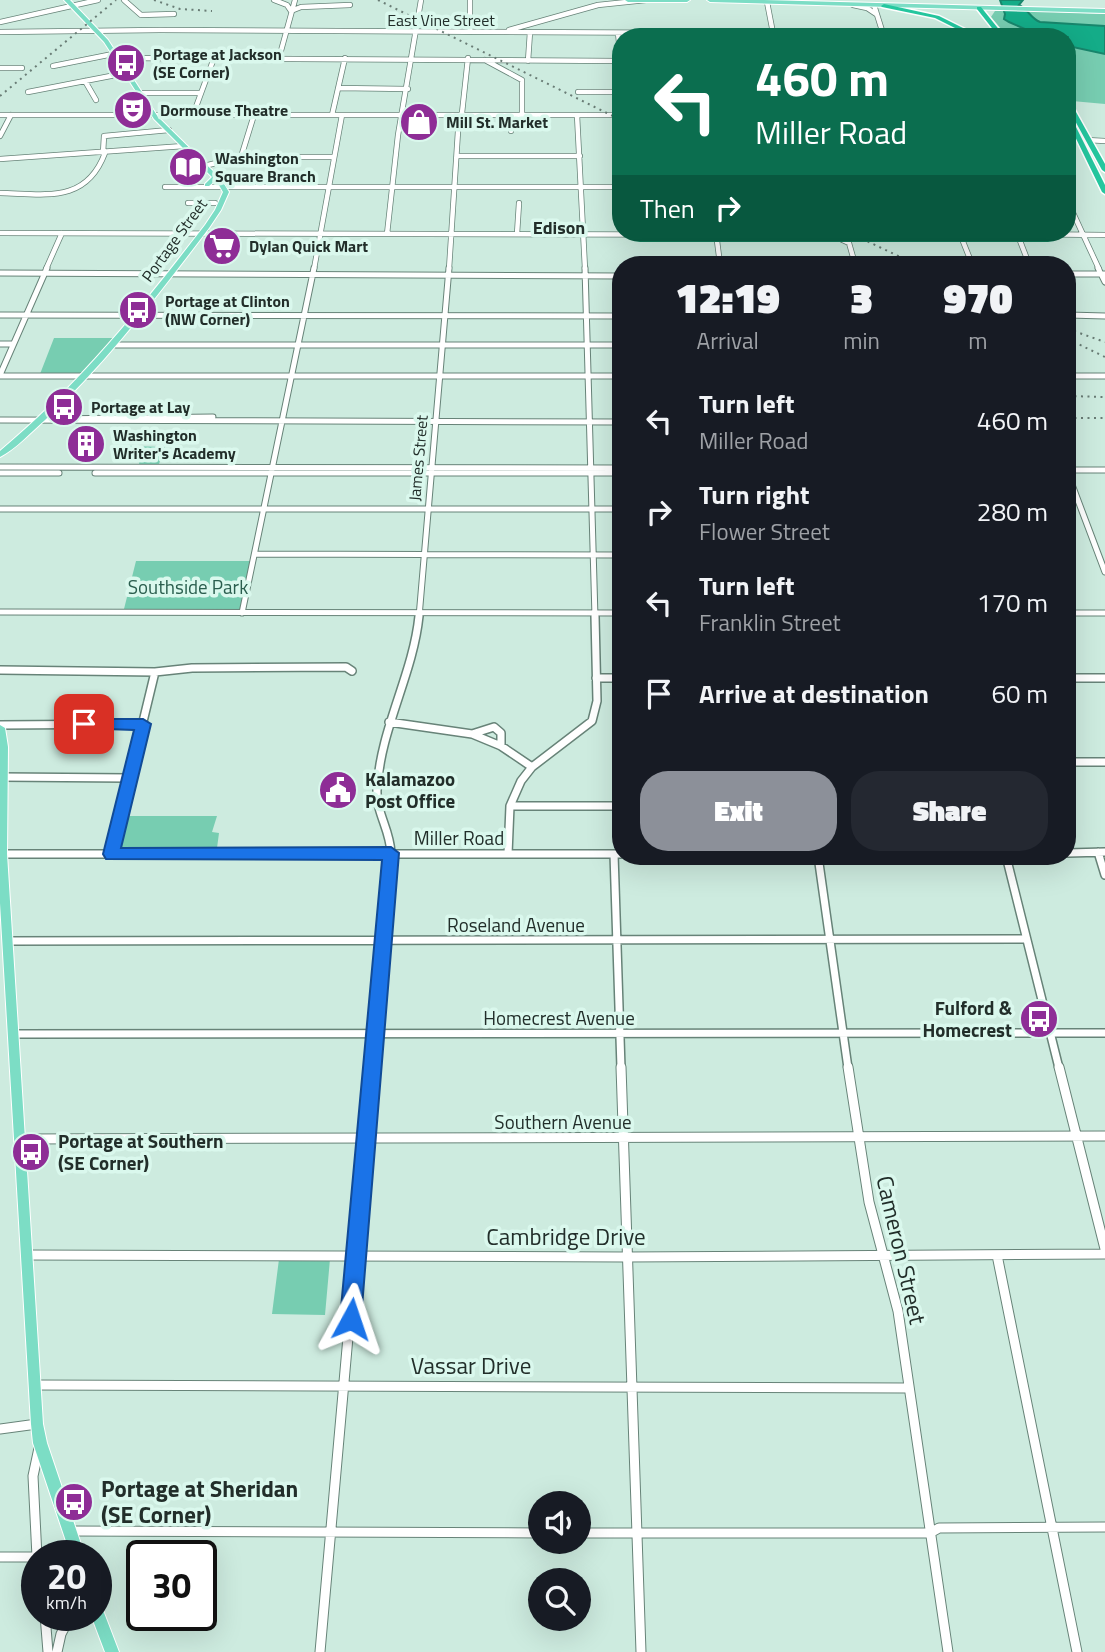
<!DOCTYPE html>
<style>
:root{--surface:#171b24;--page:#242831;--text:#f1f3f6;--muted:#9ea1a6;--accent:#8c9099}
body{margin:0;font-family:"Titillium Web",sans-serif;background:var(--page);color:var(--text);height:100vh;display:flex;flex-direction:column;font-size:26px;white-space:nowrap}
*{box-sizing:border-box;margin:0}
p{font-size:23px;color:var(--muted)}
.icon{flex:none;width:38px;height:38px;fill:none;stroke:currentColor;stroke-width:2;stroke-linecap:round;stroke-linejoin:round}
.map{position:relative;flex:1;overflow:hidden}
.details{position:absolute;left:612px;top:256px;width:464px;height:609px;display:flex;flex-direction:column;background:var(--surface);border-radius:28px;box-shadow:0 7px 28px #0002}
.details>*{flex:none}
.hud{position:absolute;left:612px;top:28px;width:464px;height:214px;border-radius:28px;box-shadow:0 7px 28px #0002;background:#0b6e4f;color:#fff;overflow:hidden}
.buttons{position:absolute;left:528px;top:1491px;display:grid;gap:14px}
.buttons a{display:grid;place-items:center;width:63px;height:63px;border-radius:50%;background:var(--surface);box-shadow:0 7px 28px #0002;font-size:35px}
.speed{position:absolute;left:21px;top:1540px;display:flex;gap:14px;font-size:35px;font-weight:700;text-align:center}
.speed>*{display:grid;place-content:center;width:91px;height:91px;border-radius:50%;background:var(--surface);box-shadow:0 7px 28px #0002;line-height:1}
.speed small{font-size:18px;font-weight:400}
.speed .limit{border:4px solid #111;border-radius:10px;background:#fff;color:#111}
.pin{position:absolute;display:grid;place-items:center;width:60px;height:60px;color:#fff;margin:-30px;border-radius:14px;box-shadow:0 4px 10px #0006}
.me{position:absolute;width:77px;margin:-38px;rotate:5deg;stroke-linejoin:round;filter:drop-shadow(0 0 5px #0008)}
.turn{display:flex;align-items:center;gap:24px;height:147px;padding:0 28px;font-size:32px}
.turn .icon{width:91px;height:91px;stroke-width:2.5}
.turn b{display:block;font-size:49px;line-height:60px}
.then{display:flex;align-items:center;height:66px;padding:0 28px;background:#0003;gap:14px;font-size:26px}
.eta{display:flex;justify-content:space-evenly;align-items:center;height:119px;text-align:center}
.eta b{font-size:42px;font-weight:800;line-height:49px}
.primary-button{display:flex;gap:14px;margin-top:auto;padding:14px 28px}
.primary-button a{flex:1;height:80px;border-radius:28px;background:var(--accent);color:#fff;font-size:28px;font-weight:800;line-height:80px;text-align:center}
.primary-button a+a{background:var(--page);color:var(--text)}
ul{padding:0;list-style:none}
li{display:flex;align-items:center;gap:21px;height:91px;padding:0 28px}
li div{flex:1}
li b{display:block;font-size:26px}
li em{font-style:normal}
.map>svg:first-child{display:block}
</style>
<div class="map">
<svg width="1105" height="1652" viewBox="0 0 1105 1652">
<rect width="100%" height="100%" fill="#cdebdf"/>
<path fill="#77cdb1" d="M 995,11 L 1004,11 L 1006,21 L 1043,37 L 1008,37 L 991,17 Z
M 1029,11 L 1105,14 L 1105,26 L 1040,22 L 1031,17 Z
M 1068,45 L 1105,54 L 1105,104 L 1072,101 L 1068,96 Z
M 54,338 L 116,338 L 83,373 L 40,374 Z
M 129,446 L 165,447 L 159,464 L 139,464 L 140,459 L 119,459 Z
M 136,561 L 253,561 L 242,613 L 123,613 Z
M 126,816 L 217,816 L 212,832 L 219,833 L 217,848 L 118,848 Z
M 279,1259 L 330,1259 L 325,1315 L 272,1314 Z"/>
<path fill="#14ac88" stroke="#18866c" stroke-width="2" d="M 1000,0 L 1023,0 L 1019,5 C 1029,10 1030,18 1040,22 L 1105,26 L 1105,54 L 1068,46 L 1068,37 L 1043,37 L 1009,22 L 1004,19 L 1005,14 Z"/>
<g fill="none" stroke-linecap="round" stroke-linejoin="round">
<defs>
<path id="minor-far3" d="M 124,0 L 141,15 L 174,14
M 274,0 L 287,5 L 291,11 L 301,7 L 350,5
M 470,0 L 470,32
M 767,2 L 773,33
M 853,5 L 867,8 L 876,14
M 874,5 L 884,37
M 0,22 L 98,0
M 509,30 L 598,5 L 646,0
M 0,32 L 160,30 L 882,34
M 618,33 L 621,62
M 116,58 L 621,61
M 279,58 L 295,0
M 485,60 L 522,80 L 522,115
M 528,61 L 530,32
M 53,66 L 113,54
M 0,68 L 22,68
M 85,81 L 96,100
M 338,88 L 408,89
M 28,92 L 126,73
M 578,92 L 621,92
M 139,93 L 201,93
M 0,115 L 621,115
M 193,115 L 214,58
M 332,115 L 345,58
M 511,115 L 511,131
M 577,115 L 585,269
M 0,136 L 11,115
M 1068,139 L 1105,141
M 103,153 L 104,136 L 169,130
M 457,156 L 580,156
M 241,157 L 254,115
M 0,159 L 184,146
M 204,166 L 241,157 L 334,157
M 165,187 L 621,187
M 0,193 C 45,194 86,204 105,153
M 1068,202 L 1099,269
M 188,203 L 215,203
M 0,233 L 817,235 L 834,236 L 849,243 L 855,264
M 716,233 L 720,264
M 937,233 L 1105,235
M 1017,233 L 1029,264
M 387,234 L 398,135 L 421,0
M 517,234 L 519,203
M 964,235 L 962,239 L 972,264
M 46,269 L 62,233
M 314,269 L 342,115
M 449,269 L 459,116 L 462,113 L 468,58"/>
<path id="minor-far2" d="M 585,268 L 595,617
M 1098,268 L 1105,282
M 0,273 L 621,276
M 1068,274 L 1105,274
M 0,315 L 621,316
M 1068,315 L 1105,316
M 0,344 L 13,344
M 116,345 L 621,345
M 0,375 L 47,268
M 0,376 L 621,376
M 1068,376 L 1105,376
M 50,419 L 213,417
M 0,420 L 621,422
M 0,467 L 621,468
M 1068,470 L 1105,470
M 0,473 L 59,473
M 95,473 L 621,473
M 1068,474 L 1105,572
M 0,509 L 621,509
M 255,554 L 621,555
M 0,612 L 621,613
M 242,613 L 314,268
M 1068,613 L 1105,613
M 419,617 L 449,268"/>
<path id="minor-far1" d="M 0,670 L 155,672 L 111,854
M 155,672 L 192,668 L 346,667 L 352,671
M 596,678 L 621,678
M 1068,678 L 1105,678
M 389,722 L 472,734 L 501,746 L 532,767
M 0,725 L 143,724
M 472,734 L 494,727 L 501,733 L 501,746
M 1068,762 L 1105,762
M 0,777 L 129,778
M 510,806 L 621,806
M 1098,852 L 1105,875
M 1068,853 L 1105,852
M 2,854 L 621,854
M 508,854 L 510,806 L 521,781 L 532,767 L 592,721 L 597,701 L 595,616
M 614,854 L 621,1068
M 818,856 L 848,1068
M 1006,856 L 1059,1068
M 7,941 L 1025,939
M 13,1034 L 1105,1033
M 372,1068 L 391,853 C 390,829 376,813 377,790 C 380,729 413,675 419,616"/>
<path id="minor" d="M 621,1067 L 641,1652
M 848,1067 L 869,1202 L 898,1311 L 948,1652
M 1059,1067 L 1105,1249
M 21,1139 L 1105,1136
M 26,1255 L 626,1257 L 1105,1254
M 997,1255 L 1077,1652
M 34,1385 L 908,1388
M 0,1429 L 37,1424
M 71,1531 L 541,1533
M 579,1533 L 930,1533 L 939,1528 L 1105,1527
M 0,1557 L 37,1557
M 37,1557 L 33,1476 L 39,1448
M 45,1615 L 48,1652
M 57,1652 L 61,1634 L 71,1615
M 320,1652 L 372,1067"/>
<path id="major" d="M 64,0 L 70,0 L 108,40 L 158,117 L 221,179 L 229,192 L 221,210 L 209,228 C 158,295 107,362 45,420 C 31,432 16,449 0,457 L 0,451 C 80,384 141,308 205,225 L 215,210 L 223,192 L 216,180 L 209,186 L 205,186 L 205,184 L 212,177 L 154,119 L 104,42 Z
M 625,0 L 690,0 L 687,2 L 628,2 Z
M 707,0 L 764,0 L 1105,9 L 1105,13 L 710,2 Z
M 0,725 L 5,728 L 8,747 L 7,854 L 43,1424 L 47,1443 L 85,1556 L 71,1556 L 33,1443 L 31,1424 L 0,903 Z
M 96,1603 L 101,1605 L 119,1652 L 105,1652 L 91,1615 L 96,1615 Z"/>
<path id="highway" d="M 884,4 L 939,16 L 981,37 L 973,37 L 935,18 L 882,7 L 881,6 Z
M 977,7 L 981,7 L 1005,37 L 999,37 L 977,9 Z
M 1068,101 L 1071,103 L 1105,164 L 1105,172 L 1102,170 L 1068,108 Z
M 1068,115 L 1071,117 L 1105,185 L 1105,194 L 1102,192 L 1068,122 Z"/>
</defs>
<use href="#minor-far3" stroke="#678378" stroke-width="6"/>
<use href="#minor-far2" stroke="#678378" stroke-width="7"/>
<use href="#minor-far1" stroke="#678378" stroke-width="10"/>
<use href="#minor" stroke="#678378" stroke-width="11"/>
<use href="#major" stroke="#fff" stroke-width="2"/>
<use href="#highway" stroke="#fff" stroke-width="3"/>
<use href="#minor-far3" stroke="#fff" stroke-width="4.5"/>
<use href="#minor-far2" stroke="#fff" stroke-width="5"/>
<use href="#minor-far1" stroke="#fff" stroke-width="7"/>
<use href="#minor" stroke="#fff" stroke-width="9"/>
<use href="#major" fill="#7cddc5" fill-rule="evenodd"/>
<use href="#highway" fill="#25c79f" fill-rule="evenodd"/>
<path stroke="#697c75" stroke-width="2" stroke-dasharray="2 4.5" stroke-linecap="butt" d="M 154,0 L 180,9 L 212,11
M 378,0 L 621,120
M 0,96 L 116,0
M 850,233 L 915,264
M 1068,329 L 1105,342
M 1068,339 L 1105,357
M 1068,396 L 1105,397
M 1068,418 L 1105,418"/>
</g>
<path fill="#1a73e8" stroke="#114b97" stroke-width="2" d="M 84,719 L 143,719 L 151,724 L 121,848 L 391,847 L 399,853 L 361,1319 L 358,1326 L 351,1329 L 343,1326 L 340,1319 L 382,860 L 106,859 L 103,854 L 134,730 L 79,728 L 76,724 L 79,720 Z"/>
<defs>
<symbol id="bus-disc" viewBox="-11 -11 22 22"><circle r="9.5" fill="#8e2d96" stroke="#daf8ed"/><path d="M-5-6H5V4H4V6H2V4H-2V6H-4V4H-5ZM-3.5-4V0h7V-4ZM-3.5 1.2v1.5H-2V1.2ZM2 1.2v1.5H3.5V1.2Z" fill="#fff"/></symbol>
<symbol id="theatre-disc" viewBox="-11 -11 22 22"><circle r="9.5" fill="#8e2d96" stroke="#daf8ed"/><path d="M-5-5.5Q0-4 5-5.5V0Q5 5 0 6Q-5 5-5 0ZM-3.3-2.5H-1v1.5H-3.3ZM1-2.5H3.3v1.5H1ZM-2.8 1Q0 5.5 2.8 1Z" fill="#fff"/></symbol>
<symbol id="shop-disc" viewBox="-11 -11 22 22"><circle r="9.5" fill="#8e2d96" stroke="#daf8ed"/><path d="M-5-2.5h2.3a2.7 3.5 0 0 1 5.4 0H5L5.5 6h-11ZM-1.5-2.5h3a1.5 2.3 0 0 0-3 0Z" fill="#fff"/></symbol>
<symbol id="library-disc" viewBox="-11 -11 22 22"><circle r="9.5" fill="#8e2d96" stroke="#daf8ed"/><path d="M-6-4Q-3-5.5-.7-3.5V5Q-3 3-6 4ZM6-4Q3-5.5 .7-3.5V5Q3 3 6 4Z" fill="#fff"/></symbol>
<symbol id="supermarket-disc" viewBox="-11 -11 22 22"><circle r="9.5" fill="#8e2d96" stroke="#daf8ed"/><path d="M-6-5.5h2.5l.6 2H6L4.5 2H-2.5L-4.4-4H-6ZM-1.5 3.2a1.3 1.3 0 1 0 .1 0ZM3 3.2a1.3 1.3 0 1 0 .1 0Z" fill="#fff"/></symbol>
<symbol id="building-disc" viewBox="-11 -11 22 22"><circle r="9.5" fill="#8e2d96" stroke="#daf8ed"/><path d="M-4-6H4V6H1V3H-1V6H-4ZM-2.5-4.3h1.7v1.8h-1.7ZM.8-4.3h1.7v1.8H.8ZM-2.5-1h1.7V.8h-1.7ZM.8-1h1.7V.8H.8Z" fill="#fff"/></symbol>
<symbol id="civic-disc" viewBox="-11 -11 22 22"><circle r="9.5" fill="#8e2d96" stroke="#daf8ed"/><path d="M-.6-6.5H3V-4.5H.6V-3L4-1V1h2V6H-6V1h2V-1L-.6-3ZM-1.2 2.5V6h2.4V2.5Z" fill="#fff"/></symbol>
</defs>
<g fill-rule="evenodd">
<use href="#bus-disc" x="104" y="41" width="44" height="44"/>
<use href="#theatre-disc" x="111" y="88" width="44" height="44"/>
<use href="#shop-disc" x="397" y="100" width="44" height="44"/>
<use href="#library-disc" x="166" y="145" width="44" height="44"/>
<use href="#supermarket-disc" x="200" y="224" width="44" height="44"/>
<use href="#bus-disc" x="116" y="288" width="44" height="44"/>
<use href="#bus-disc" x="42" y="385" width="44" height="44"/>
<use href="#building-disc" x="64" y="422" width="44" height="44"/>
<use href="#civic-disc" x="316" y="768" width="44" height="44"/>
<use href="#bus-disc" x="1017" y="997" width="44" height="44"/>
<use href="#bus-disc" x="9" y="1130" width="44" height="44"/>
<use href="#bus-disc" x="52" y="1480" width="44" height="44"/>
</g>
<g text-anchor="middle" stroke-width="7" stroke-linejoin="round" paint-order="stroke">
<g font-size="16" fill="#222e2a" stroke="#daf8ed">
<text x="441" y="26">East Vine Street</text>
<text transform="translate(174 240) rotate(-54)" y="6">Portage Street</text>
<text transform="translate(418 458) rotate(-85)" y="6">James Street</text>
</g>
<g font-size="16" font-weight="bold" fill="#222e2a" stroke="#daf8ed" text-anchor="start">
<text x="153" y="60">Portage at Jackson<tspan x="153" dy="18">(SE Corner)</tspan></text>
<text x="160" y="116">Dormouse Theatre</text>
<text x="446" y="128">Mill St. Market</text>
<text x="215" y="164">Washington<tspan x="215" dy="18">Square Branch</tspan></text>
<text x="249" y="252">Dylan Quick Mart</text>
<text x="165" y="307">Portage at Clinton<tspan x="165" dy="18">(NW Corner)</tspan></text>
<text x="91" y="413">Portage at Lay</text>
<text x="113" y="441">Washington<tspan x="113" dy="18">Writer's Academy</tspan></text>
</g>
<g font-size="18" font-weight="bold" fill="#222e2a" stroke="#daf8ed">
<text x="559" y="234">Edison</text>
</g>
<g font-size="19" fill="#2a5e4e" stroke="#daf8ed">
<text x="188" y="594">Southside Park</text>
</g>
<g font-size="19" font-weight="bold" fill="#222e2a" stroke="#daf8ed" text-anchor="start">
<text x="365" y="786">Kalamazoo<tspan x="365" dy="22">Post Office</tspan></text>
<text x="1012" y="1015" text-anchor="end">Fulford &amp;<tspan x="1012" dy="22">Homecrest</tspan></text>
<text x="58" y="1148">Portage at Southern<tspan x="58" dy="22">(SE Corner)</tspan></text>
</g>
<g font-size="19" fill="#222e2a" stroke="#daf8ed">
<text x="459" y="845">Miller Road</text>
<text x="516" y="932">Roseland Avenue</text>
<text x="559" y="1025">Homecrest Avenue</text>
<text x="563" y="1129">Southern Avenue</text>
</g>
<g font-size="23" fill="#222e2a" stroke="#daf8ed">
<text x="566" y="1245">Cambridge Drive</text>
<text transform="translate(901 1250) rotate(77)" y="8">Cameron Street</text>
<text x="471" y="1374">Vassar Drive</text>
</g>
<g font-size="23" font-weight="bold" fill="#222e2a" stroke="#daf8ed" text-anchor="start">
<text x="101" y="1497">Portage at Sheridan<tspan x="101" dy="26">(SE Corner)</tspan></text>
</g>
</g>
</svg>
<div class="buttons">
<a><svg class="icon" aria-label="sound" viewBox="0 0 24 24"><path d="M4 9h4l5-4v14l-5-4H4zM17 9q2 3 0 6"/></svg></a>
<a><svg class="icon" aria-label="search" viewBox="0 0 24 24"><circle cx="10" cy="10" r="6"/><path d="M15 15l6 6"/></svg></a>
</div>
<div class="speed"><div>20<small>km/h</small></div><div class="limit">30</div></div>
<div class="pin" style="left:84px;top:724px;background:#d93025"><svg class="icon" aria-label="arrive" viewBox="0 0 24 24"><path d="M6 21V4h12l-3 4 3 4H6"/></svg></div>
<svg class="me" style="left:351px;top:1319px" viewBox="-20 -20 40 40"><path d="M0-17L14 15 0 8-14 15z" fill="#1a73e8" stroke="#fff" stroke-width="4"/></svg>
<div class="hud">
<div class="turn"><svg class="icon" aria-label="left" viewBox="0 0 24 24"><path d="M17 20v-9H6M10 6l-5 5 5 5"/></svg><div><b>460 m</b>Miller Road</div></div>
<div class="then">Then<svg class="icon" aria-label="right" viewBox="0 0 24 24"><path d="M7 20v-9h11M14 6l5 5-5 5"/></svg></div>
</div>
<section class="details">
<div class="eta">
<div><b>12:19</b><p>Arrival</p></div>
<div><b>3</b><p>min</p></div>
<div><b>970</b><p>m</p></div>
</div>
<ul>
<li><svg class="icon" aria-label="left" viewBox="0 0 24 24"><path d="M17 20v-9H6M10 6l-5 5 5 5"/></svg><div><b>Turn left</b><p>Miller Road</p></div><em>460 m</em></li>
<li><svg class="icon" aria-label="right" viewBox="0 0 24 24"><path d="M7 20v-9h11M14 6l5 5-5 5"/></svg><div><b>Turn right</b><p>Flower Street</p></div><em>280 m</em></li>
<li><svg class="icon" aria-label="left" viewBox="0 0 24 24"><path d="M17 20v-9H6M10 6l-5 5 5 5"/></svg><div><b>Turn left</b><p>Franklin Street</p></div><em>170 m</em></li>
<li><svg class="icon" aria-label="arrive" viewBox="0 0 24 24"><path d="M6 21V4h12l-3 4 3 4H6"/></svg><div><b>Arrive at destination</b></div><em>60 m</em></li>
</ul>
<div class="primary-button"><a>Exit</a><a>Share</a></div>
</section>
</div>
